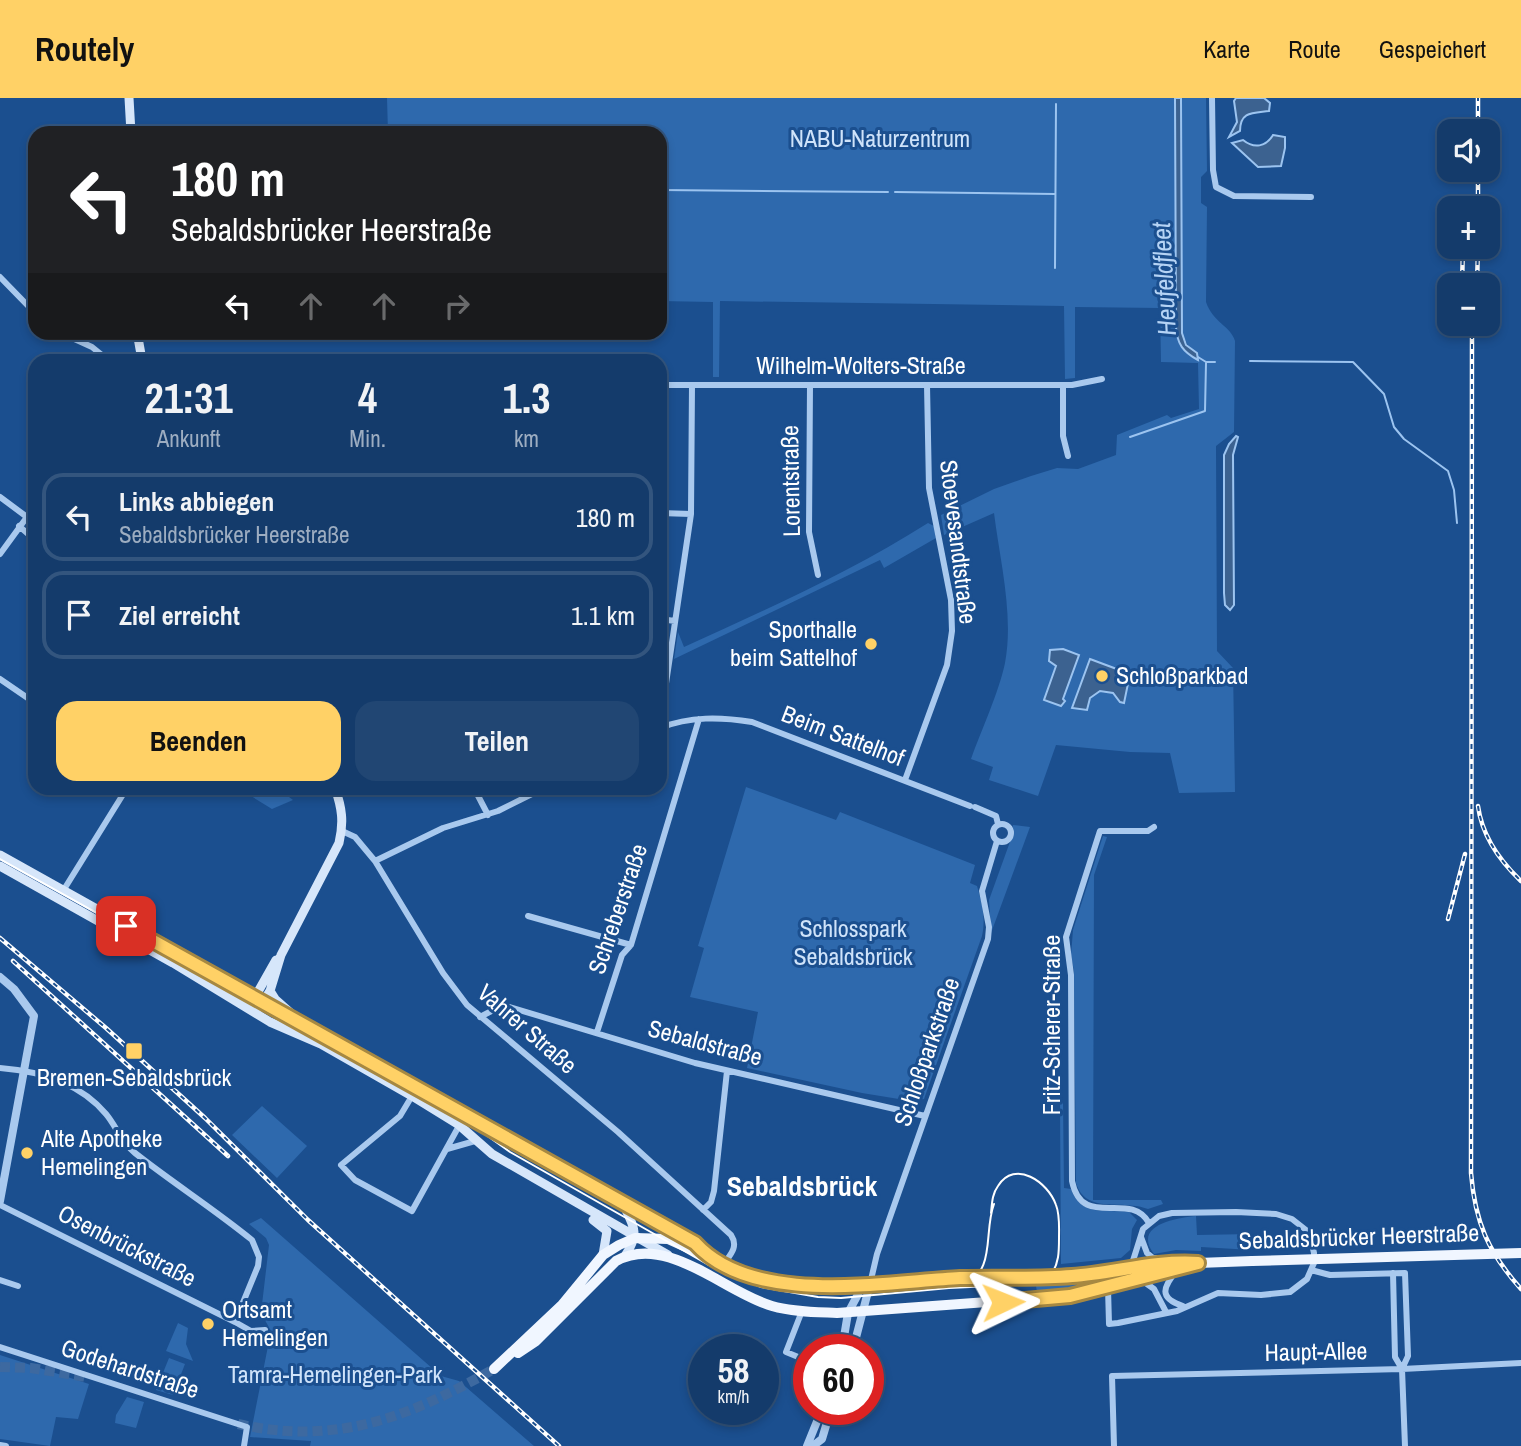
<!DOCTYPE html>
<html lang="de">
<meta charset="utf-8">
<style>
:root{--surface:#143b6b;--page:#214673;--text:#f1f3f6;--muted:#9dadc1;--line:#33557e;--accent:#ffd166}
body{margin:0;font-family:"Archivo Narrow",sans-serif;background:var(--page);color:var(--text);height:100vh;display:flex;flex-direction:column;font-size:26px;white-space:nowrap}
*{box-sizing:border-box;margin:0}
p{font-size:23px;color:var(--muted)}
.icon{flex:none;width:38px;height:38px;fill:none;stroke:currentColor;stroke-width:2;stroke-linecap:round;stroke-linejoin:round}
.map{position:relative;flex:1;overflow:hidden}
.drawer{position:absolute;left:28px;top:256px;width:639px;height:441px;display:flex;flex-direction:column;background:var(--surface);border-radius:21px;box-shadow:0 4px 10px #0003,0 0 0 2px var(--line)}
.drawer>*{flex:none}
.guide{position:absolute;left:28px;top:28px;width:639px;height:214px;border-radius:21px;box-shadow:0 4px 10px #0003,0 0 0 2px var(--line);background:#202124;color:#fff;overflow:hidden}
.tools{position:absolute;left:1437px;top:21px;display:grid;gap:14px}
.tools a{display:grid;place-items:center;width:63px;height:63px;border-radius:14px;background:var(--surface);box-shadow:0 4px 10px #0003,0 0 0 2px var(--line);font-size:35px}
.speed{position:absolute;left:688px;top:1236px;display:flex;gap:14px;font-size:35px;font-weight:700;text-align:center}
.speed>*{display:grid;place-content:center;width:91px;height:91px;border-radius:50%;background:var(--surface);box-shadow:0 4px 10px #0003,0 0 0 2px var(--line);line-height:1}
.speed small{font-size:18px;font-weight:400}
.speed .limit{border:10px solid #d22;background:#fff;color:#111}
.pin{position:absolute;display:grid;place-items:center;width:60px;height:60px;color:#fff;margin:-30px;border-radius:14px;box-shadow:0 4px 10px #0006}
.me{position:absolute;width:77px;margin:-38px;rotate:88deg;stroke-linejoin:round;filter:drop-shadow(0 0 5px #0008)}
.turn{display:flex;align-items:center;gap:24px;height:147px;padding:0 28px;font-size:32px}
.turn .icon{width:91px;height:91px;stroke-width:2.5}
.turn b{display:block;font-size:49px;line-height:60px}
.lanes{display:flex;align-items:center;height:66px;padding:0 28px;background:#0003;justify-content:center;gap:35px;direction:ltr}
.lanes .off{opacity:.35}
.eta{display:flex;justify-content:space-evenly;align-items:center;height:119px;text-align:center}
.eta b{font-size:42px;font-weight:800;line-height:49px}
.button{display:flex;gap:14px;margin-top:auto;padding:14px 28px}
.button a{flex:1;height:80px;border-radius:21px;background:var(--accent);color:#111;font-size:28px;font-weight:800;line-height:80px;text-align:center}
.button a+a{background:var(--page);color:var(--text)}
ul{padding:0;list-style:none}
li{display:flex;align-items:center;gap:21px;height:88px;margin:0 14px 10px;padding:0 14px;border:4px solid var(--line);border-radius:21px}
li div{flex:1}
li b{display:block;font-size:26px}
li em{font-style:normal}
header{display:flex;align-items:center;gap:42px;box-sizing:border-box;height:98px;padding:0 35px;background:var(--accent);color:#111}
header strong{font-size:33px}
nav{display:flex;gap:38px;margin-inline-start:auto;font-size:24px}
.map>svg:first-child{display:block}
</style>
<header>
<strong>Routely</strong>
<nav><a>Karte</a><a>Route</a><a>Gespeichert</a></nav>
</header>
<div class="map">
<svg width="1521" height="1348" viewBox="0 0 1521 1348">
<rect width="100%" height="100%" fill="#1b4f8f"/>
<path fill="#2e69ad" d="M 387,0 L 1175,0 L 1176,229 L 1177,241 L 1190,252 L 1182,235 L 1181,0 L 1206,0 L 1207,73 L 1201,79 L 1201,105 L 1207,109 L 1206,204 C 1213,225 1231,228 1235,243 L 1234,334 L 1216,348 L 1217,553 L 1233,570 L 1235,694 L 1179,695 L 1170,655 L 1130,654 L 1056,647 L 1038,698 L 989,682 L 993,669 L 971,661 C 981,633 999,594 1005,565 C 1014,517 1000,463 994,415 L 944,437 L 941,417 L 994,391 L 1031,378 L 1057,370 L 1078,371 L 1116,357 L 1117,337 L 1167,317 L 1171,320 L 1199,311 L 1198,265 L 1161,264 L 1160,210 L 1075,209 L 1075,280 L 1065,281 L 1064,208 L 720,203 L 719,279 L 713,279 L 713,204 L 660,203 L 660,35 L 388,35 Z
M 928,425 L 934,428 L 936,440 L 884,470 L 880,462 L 674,561 L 678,534 L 684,549 C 767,511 851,474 928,425 Z
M 746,689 L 836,722 L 840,714 L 975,767 L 970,785 L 977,788 C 982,805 986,820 982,838 L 924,1001 L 911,1003 L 862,995 L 747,970 L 758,914 L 690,899 L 704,850 L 698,848 Z
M 238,690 L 277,690 L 293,702 L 272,711 Z
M 1013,727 L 1030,729 L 991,835 L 989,802 L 1011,741 Z
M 1103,738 L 1107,739 L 1094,777 L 1093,1102 L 1161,1102 L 1163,1106 L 1148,1111 C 1123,1101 1086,1117 1076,1085 L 1074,873 L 1071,857 L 1073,832 Z
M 1060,1004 L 1063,1004 L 1064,1090 L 1071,1091 C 1081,1119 1105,1111 1129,1114 L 1137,1122 L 1132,1131 L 1130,1152 L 1121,1160 L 1061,1166 Z
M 262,1008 L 307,1048 L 277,1080 L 232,1037 Z
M 1196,1118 L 1197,1137 L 1252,1136 L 1252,1152 L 1201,1149 L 1201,1153 L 1176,1152 L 1154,1156 C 1132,1127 1176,1120 1196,1118 Z
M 261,1120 L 441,1278 L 459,1283 L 534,1348 L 310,1348 L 311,1343 L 250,1339 L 271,1233 L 261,1215 L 269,1147 L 266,1140 L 249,1126 Z
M 1159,1170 L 1072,1190 L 1037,1194 L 1036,1188 L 1047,1183 Z
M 178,1225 L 188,1230 L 186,1246 L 193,1263 L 166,1253 Z
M 0,1257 L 89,1286 L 78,1321 L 56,1319 L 50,1348 L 0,1341 Z
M 169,1260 L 185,1266 L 173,1297 L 156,1292 Z
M 127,1299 L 144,1304 L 136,1330 L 115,1325 L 116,1317 Z"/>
<path fill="#3c6290" stroke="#9cc4f0" stroke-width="2" d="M 1175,0 L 1181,0 L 1182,235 L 1186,247 L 1197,255 L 1198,262 C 1183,254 1177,246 1176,229 Z
M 1236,0 L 1264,0 L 1270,5 L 1269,13 C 1253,15 1240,13 1240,33 L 1229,39 L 1237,24 L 1234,3 Z
M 1273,37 L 1285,39 L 1285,50 L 1281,68 L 1258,69 L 1232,45 L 1243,42 C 1254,51 1266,49 1273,37 Z
M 1236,338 L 1238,339 L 1233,357 L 1234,507 L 1230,512 L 1225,507 L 1224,495 L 1224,357 L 1229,346 Z
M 1063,551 L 1079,557 L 1063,601 L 1065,603 L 1061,608 L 1044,602 L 1056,568 L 1049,563 L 1050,552 Z
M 1090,561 L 1130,576 L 1124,605 L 1120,604 L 1113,595 L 1100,593 L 1090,600 L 1087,612 L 1072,610 Z"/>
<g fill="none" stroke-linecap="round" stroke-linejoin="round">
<path stroke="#9cc4f0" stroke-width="2" d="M 660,92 L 888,94
M 895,94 L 1055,96
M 1055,170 L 1056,6
M 1198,259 L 1206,264 L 1215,264
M 1250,263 L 1353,264 L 1384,296 L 1394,329 L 1404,341 L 1448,373 L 1454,392 L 1457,425
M 1130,339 L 1205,313 L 1206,265"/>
<path stroke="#3d69a0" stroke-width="10" stroke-dasharray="10 5" stroke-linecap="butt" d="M 0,1269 L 31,1270 L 86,1279
M 238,1326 C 337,1348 409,1319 494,1271"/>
<path stroke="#a9c9ee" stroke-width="6" d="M 1212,0 L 1213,72 L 1216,89 L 1234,98 L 1311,99
M 0,179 L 35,215
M 59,234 L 92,249 L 108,262
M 660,287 L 1072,287 L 1102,281
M 810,287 L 809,434 L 818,477
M 1063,287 L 1063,338 L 1068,358
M 0,399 L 27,419
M 660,415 L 691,416
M 19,428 L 35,442
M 0,456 L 35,408
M 660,521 L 675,523
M 0,581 L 35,605
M 660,626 L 691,416 L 692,287
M 660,630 C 690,618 721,619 752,624 L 970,708
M 905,682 L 947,567 L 952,533 L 951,502 L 929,390 L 927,287
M 474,690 L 488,717
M 975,709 L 996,718 L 998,726
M993 735a9 9 0 1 1 18 0a9 9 0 1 1-18 0Z
M 342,733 L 355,739 L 375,763 L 443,875 L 467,907 L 618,1034 L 731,1137 C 739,1149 730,1157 723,1167
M 375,763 L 443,730 L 498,713 L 544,690
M 63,793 L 127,690
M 528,818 L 631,847
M 480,919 L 503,907 L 695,965 L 925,1018
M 597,934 L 622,857 L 631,847 L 699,621
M 0,970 C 39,973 80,985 106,1016 C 116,1028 122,1045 135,1055 C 173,1085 214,1111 252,1142 L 259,1159 L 258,1168 L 235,1224 L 251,1233 L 265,1232
M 412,998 L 400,1018 L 341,1067 L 355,1082 L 412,1113 L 465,1017
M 447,1051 L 475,1043
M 0,1107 L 235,1224
M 703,1112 L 711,1104 L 714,1093 L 727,973
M 1149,1125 C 1130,1091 1082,1133 1072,1083 L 1071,877 L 1066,839 L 1100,733 L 1148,733 L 1154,729
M 1141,1139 L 1147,1155 L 1153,1160 L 1167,1160 L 1171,1164
M 1177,1172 C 1163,1189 1158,1200 1183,1208
M 1311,1172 L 1330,1177 L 1405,1175 L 1408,1258 L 1402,1271
M 1393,1175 L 1395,1259 L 1402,1271 L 1405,1348
M 1140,1181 L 1154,1191 L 1166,1214
M 0,1182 L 18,1188
M 870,1186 L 877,1156 L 988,841 L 989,829 L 982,793 L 997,743
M 1108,1190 L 1109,1226 L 1118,1225 L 1177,1213 L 1218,1195 L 1261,1197 L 1290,1194 L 1307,1181 L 1314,1165 L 1314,1155 L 1311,1142 L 1306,1132 L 1292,1121 L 1276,1116 L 1236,1114 L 1172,1115 L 1159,1118 L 1143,1131 L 1131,1169
M 802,1213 L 786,1254 L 808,1263
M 0,1249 L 247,1329 L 244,1348
M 0,1347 L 6,1348
M 1114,1348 L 1112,1278 L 1402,1271 L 1521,1265"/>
<path stroke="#a9c9ee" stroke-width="8" d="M 0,879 L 14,891 L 34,918 L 0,1103
M 842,1251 L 848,1215 L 863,1187
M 853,1251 L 870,1186
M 807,1348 L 820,1316 L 826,1311
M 813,1348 L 822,1341 L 831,1311"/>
<path stroke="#d6e6fa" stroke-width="9" d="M 129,0 L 131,35
M 137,234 L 142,262
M 0,757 L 695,1145 L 704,1156
M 0,768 L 173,865 L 270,924 L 321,946 L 412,998 L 459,1027 L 492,1056 L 668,1157
M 270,893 L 275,901 L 292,916
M 255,905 L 255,899 L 276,862
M 260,909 L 270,893 L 281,857 L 339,745 C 344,724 342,710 335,690
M 623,1106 C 634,1128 640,1136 625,1158
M 593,1122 L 607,1133 L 603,1157"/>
<path stroke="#f0f6ff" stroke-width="10" d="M 518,1255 L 536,1243 L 616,1163 C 667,1135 724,1194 772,1208 C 793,1214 816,1214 837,1215 L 1070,1198 L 1190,1168
M 494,1271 L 562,1207 L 603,1157 L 619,1147 L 635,1140 L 668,1141 L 748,1177 L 805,1188 L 844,1188 L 1002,1179 L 1074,1178 L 1171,1164 L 1198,1165 L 1252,1163"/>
<path stroke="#fff" stroke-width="2" d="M 0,761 L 422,996 L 468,1024 L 510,1054 L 707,1166 L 761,1189 L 818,1199 L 841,1200 L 949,1190 L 1032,1186 L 1051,1177 C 1059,1165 1059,1154 1059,1140 C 1059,1129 1060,1117 1056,1107 C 1048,1084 1015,1061 998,1088 C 992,1096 992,1106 991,1115
M 962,1188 C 997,1173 983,1135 994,1106"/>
<defs>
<path id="rail" d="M 1478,33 L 1478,0
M 1478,72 L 1478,110
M 1463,110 L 1463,109
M 1462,187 L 1463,149
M 1477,187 L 1478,149
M 1472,226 L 1471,1075 C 1475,1124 1488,1154 1521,1191
M 1478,708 C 1482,738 1500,763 1521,783
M 1448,821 L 1465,756
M 0,840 L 106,930 L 205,1020 L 308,1122 L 559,1348
M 13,863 L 228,1058"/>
</defs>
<use href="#rail" stroke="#fff" stroke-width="4.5"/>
<use href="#rail" stroke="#1b4f8f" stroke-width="2" stroke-dasharray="5" stroke-linecap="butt"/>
<path stroke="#f0f6ff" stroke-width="10" d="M 1252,1163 L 1521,1155"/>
</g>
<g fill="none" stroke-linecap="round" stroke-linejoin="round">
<defs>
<path id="route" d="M 126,828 L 695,1145 C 753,1209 883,1184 960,1180 C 997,1179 1035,1181 1072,1178 C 1115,1175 1154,1162 1198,1165 L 1070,1198 L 1003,1204"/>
</defs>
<use href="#route" stroke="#a68842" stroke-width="18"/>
<use href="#route" stroke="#ffd166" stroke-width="12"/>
</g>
<g fill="#ffd166" stroke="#1b4f8f" stroke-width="2.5">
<circle cx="871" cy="546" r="7"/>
<circle cx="1102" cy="578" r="7"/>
<rect x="125" y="944" width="18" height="18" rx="3.5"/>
<circle cx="27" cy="1055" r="7"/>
<circle cx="208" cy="1226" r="7"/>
</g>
<g text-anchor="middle" stroke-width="6" stroke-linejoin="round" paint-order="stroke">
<g font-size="24" fill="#cfe3fa" stroke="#1b4f8f">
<text x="880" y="49">NABU-Naturzentrum</text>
<text x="853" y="839">Schlosspark<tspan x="853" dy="28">Sebaldsbrück</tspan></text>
<text x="335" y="1285">Tamra-Hemelingen-Park</text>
</g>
<g font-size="24" fill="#fff" stroke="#1b4f8f">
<text x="861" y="276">Wilhelm-Wolters-Straße</text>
<text transform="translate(791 383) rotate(-91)" y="8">Lorentstraße</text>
<text transform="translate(958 444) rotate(83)" y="8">Stoevesandtstraße</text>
<text transform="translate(843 638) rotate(21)" y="8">Beim Sattelhof</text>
<text transform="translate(618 811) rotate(-71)" y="8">Schreberstraße</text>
<text transform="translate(1052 927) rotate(-90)" y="8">Fritz-Scherer-Straße</text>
<text transform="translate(527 931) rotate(41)" y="8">Vahrer Straße</text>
<text transform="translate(705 945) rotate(15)" y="8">Sebaldstraße</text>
<text transform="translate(927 954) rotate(-71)" y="8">Schloßparkstraße</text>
<text transform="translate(1359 1139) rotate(-2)" y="8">Sebaldsbrücker Heerstraße</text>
<text transform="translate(127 1148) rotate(27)" y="8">Osenbrückstraße</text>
<text transform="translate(1316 1254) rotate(-1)" y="8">Haupt-Allee</text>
<text transform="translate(130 1271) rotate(18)" y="8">Godehardstraße</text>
</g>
<g font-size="24" fill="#fff" stroke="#1b4f8f" text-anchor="start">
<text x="857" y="540" text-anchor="end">Sporthalle<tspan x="857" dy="28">beim Sattelhof</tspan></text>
<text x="1116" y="586">Schloßparkbad</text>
<text x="134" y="988" text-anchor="middle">Bremen-Sebaldsbrück</text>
<text x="41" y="1049">Alte Apotheke<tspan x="41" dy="28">Hemelingen</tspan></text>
<text x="222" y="1220">Ortsamt<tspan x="222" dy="28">Hemelingen</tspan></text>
</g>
<g font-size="26" font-style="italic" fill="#b5d3f5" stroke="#1b4f8f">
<text transform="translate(1164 181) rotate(-93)" y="9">Heufeldfleet</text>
</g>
<g font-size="28" font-weight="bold" fill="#fff" stroke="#1b4f8f">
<text x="802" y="1098">Sebaldsbrück</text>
</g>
</g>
</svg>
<div class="tools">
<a><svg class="icon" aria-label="sound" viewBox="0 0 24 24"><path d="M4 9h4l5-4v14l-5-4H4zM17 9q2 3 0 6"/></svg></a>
<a>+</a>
<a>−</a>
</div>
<div class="speed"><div>58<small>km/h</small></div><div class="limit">60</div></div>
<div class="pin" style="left:126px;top:828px;background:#d93025"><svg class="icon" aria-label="arrive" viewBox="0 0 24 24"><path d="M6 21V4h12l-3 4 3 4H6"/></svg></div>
<svg class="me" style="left:1003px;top:1204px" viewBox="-20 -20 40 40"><path d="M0-17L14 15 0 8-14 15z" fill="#ffd166" stroke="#fff" stroke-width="4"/></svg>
<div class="guide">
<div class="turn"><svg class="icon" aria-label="left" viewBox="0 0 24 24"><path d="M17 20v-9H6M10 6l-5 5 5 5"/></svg><div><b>180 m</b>Sebaldsbrücker Heerstraße</div></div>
<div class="lanes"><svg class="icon" aria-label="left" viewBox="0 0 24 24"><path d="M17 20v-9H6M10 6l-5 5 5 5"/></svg><svg class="icon off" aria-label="ahead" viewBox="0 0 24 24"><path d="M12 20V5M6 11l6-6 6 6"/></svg><svg class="icon off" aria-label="ahead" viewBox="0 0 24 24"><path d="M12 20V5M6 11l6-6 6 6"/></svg><svg class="icon off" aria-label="right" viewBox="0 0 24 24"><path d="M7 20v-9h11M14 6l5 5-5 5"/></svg></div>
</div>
<section class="drawer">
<div class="eta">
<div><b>21:31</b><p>Ankunft</p></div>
<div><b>4</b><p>Min.</p></div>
<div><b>1.3</b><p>km</p></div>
</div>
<ul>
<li><svg class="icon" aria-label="left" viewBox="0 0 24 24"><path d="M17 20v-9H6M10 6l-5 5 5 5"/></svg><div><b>Links abbiegen</b><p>Sebaldsbrücker Heerstraße</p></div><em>180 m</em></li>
<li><svg class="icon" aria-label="arrive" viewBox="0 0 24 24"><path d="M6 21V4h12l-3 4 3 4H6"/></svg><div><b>Ziel erreicht</b></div><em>1.1 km</em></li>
</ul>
<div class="button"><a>Beenden</a><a>Teilen</a></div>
</section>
</div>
